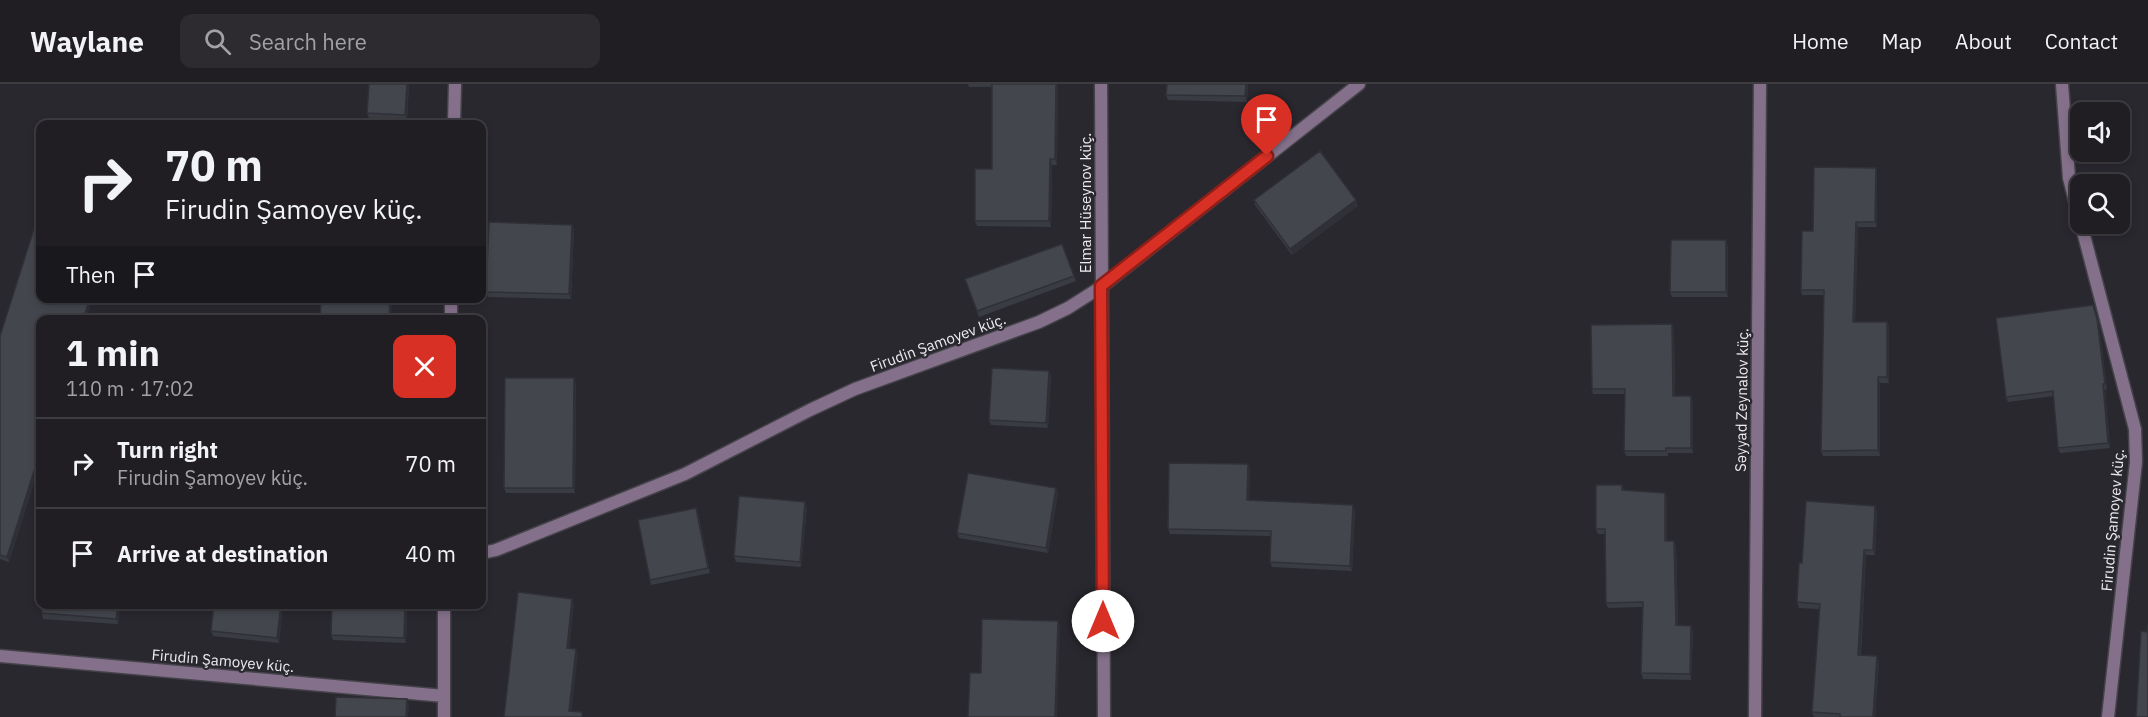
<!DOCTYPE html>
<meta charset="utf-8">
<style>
:root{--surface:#201e23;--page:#2d2b30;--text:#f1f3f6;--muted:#a2a2a6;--line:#3d3c41}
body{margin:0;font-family:"IBM Plex Sans",sans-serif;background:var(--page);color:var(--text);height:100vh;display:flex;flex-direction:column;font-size:22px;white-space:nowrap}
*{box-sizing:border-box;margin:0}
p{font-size:20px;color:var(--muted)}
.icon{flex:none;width:33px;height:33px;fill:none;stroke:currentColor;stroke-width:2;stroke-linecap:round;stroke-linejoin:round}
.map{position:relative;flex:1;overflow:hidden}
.panel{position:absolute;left:36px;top:231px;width:450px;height:294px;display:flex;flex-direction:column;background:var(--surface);border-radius:12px;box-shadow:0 3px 9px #0003,0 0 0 2px var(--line)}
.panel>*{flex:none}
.top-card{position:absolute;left:36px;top:36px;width:450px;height:183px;border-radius:12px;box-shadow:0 3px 9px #0003,0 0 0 2px var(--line);background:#201e23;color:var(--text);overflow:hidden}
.fabs{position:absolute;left:2070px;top:18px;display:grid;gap:12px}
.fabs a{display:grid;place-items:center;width:60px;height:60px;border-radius:12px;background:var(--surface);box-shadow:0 3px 9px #0003,0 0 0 2px var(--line);font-size:30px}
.pin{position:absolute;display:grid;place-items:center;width:51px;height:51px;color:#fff;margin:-62px -26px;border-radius:50% 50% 50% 0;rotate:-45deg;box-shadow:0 0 6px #0007}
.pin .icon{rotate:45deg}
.me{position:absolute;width:66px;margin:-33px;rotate:0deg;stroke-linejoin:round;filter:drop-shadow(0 0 4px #0008)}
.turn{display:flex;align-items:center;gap:21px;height:126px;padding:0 30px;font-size:27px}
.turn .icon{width:78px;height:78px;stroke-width:2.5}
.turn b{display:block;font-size:42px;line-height:51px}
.then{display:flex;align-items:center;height:57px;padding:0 30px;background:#0003;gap:12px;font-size:22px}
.round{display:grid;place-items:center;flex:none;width:63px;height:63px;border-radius:12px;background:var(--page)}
.overview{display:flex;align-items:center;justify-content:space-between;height:102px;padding:0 30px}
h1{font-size:36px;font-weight:700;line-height:45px}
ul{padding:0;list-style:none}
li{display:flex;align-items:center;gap:18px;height:90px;padding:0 30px;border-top:2px solid var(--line)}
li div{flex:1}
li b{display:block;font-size:22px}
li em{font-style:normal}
header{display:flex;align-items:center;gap:36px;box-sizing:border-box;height:84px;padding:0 30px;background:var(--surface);border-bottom:2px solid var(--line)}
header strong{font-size:28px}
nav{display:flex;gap:33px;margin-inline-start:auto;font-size:21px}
.search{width:420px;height:54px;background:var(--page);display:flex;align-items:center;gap:15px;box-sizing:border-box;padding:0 21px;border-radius:12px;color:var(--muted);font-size:22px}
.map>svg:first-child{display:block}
</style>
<header>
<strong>Waylane</strong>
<div class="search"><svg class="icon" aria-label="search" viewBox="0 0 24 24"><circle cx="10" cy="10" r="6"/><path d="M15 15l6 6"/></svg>Search here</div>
<nav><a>Home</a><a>Map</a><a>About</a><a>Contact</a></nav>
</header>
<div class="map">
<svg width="2148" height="633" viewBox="0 0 2148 633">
<rect width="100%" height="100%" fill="#2a282f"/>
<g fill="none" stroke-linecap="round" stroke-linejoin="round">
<defs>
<path id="street" d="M 1101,0 L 1104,633
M 2062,0 L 2069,94 L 2080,137
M 454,40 L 455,0
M 2081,140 L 2135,345 L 2136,378 L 2108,633
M 451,236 L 451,214
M 482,469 L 496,466 L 685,390 L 810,326 L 855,305 L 1039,238 L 1068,224 L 1101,203 L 1359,0
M 0,572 L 444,612
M 444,633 L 444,520
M 1755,633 L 1760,0"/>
</defs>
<use href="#street" stroke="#45434a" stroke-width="15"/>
<use href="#street" stroke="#84708a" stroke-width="12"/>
</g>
<path fill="#3a3c43" d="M 409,0 L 407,36 L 369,34 L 367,29 Z
M 968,0 L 1058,0 L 1057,81 L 1052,81 L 1051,143 L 977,142 L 975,137 L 992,85 L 992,3 L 969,3 Z
M 1248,0 L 1247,18 L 1168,16 L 1166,11 Z
M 1876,84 L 1877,89 L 1877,143 L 1858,143 L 1855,238 L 1887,238 L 1889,243 L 1889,299 L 1880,299 L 1880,372 L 1823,372 L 1821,367 L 1824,211 L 1802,211 L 1801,206 L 1813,147 Z
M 1254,116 L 1358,122 L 1292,171 L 1255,121 Z
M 572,141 L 574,146 L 571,215 L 488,213 L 486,208 Z
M 1062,160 L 1076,197 L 979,233 L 965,195 Z
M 1728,161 L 1728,213 L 1672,213 L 1670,208 Z
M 2095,226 L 2099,240 L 2107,305 L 2105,306 L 2110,364 L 2060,369 L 2058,364 L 2054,312 L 2008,318 L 2006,313 Z
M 40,236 L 40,379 L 9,478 L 0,475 L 0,252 Z
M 1674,245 L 1675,312 L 1693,317 L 1693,369 L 1668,369 L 1668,372 L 1626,372 L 1624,367 L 1625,310 L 1593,310 L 1592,305 Z
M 1049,287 L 1051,292 L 1048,344 L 991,341 L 989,336 Z
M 576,299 L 575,409 L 506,409 L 504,404 Z
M 1248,380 L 1250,385 L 1249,416 L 1355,426 L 1352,487 L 1272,483 L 1270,478 L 1271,452 L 1170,450 L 1168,445 Z
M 1622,401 L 1624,406 L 1667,414 L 1667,457 L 1676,462 L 1678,541 L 1693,547 L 1691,596 L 1643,595 L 1641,589 L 1642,523 L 1608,524 L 1606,519 L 1605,450 L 1598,450 L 1596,445 Z
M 1056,404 L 1058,409 L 1048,469 L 959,454 L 957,449 Z
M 807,423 L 801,483 L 736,478 L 734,472 Z
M 696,424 L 698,429 L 710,489 L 651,501 L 650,496 Z
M 1877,427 L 1875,471 L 1866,471 L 1861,571 L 1879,577 L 1875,633 L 1814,633 L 1812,628 L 1819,525 L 1799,524 L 1797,518 L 1802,479 Z
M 120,520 L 118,540 L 43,535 L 42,529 Z
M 214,520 L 283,520 L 279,559 L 213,552 L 211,547 Z
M 332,520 L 407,520 L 406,559 L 333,556 L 331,551 Z"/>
<path fill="#303137" d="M 407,0 L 409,0 L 407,36 L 405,31 Z
M 1056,0 L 1058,0 L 1057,81 L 1055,75 Z
M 1246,0 L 1248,0 L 1247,18 L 1245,12 Z
M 1050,75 L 1052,81 L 1051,143 L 1049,137 Z
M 1876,84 L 1877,89 L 1877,143 L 1875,138 Z
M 1356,116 L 1358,122 L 1292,171 L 1290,165 Z
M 1856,138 L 1858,143 L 1855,243 L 1853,238 Z
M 572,141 L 574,146 L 571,215 L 569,210 Z
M 1726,156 L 1728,161 L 1728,213 L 1726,208 Z
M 90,214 L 93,214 L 86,236 L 83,236 Z
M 390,214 L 392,214 L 391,236 L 389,236 Z
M 2093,221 L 2099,240 L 2107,305 L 2105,300 Z
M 1887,238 L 1889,243 L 1889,299 L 1887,293 Z
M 1672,240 L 1674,245 L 1675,317 L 1673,312 Z
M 1049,287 L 1051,292 L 1048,344 L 1046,339 Z
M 1878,293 L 1880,299 L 1880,372 L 1878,366 Z
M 574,294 L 576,299 L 575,409 L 573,404 Z
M 2103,300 L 2105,306 L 2110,364 L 2108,359 Z
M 1691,312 L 1693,317 L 1693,369 L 1691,364 Z
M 40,368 L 40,379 L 9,478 L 7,473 Z
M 1248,380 L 1250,385 L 1249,421 L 1247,416 Z
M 1056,404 L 1058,409 L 1048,469 L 1046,464 Z
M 1665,409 L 1667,414 L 1667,462 L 1665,457 Z
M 805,418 L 807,423 L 801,483 L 800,478 Z
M 1353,421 L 1355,426 L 1352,487 L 1350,482 Z
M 1875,422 L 1877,427 L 1875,471 L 1873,466 Z
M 696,424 L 698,429 L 710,489 L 708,484 Z
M 1674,457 L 1676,462 L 1678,547 L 1676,541 Z
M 1864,466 L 1866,471 L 1860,576 L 1858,571 Z
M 572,515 L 574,520 L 569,569 L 567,564 Z
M 118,520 L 120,520 L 118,540 L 116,535 Z
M 281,520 L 283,520 L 279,559 L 277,554 Z
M 405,520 L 407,520 L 406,559 L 404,554 Z
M 1058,537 L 1060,542 L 1057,633 L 1055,633 Z
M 1691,542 L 1693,547 L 1691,596 L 1690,590 Z
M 576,565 L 578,570 L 571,632 L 569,627 Z
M 1877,572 L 1879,577 L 1875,633 L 1873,633 Z
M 407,615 L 409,620 L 408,633 L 406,633 Z"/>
<path fill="#44464e" stroke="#303137" stroke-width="1.5" d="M 369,0 L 407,0 L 405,31 L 367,29 Z
M 992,0 L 1056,0 L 1055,75 L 1050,75 L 1049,137 L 975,137 L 975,85 L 992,85 Z
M 1167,0 L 1246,0 L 1245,12 L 1166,11 Z
M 1320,67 L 1356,116 L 1290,165 L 1254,116 Z
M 1814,83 L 1876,84 L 1875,138 L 1856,138 L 1853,238 L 1887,238 L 1887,293 L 1878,293 L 1878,366 L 1821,367 L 1824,206 L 1801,206 L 1802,147 L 1813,147 Z
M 40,126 L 40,214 L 90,214 L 83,236 L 40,236 L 40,368 L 7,473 L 0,471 L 0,252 Z
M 489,138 L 572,141 L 569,210 L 486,208 Z
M 1671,156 L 1726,156 L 1726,208 L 1670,208 Z
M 1062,160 L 1074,192 L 977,227 L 965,195 Z
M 321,214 L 390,214 L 389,236 L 320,236 Z
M 2093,221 L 2097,235 L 2105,300 L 2103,300 L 2108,359 L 2058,364 L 2053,307 L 2006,313 L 1996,234 Z
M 1672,240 L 1673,312 L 1691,312 L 1691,364 L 1666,364 L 1666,367 L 1624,367 L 1625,305 L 1592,305 L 1591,241 Z
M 992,284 L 1049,287 L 1046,339 L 989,336 Z
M 505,294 L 574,294 L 573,404 L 504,404 Z
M 1169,379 L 1248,380 L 1247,416 L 1353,421 L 1350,482 L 1270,478 L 1271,447 L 1168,445 Z
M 968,389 L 1056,404 L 1046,464 L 957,449 Z
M 1596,401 L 1622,401 L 1622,406 L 1665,409 L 1665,457 L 1674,457 L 1676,541 L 1691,542 L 1690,590 L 1641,589 L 1643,518 L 1606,519 L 1605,445 L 1596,445 Z
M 739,412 L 805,418 L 800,478 L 734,472 Z
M 1806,417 L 1875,422 L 1873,466 L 1864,466 L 1858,571 L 1877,572 L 1873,633 L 1840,633 L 1840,630 L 1812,628 L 1820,520 L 1797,518 L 1799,479 L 1802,479 Z
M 696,424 L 708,484 L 650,496 L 638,436 Z
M 518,508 L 572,515 L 567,564 L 576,565 L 569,627 L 582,628 L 582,633 L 504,633 Z
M 42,520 L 118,520 L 116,535 L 42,529 Z
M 214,520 L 281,520 L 277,554 L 211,547 Z
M 332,520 L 405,520 L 404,554 L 331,551 Z
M 982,535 L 1058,537 L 1055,633 L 968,633 L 970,589 L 981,589 Z
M 2148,540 L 2148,633 L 2136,633 L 2141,547 L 2147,548 Z
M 336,613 L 407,615 L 406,633 L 335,633 Z"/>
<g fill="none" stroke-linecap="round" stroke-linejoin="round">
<defs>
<path id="route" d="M 1103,537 L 1101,202 L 1267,72"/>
</defs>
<use href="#route" stroke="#8d1f18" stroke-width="15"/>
<use href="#route" stroke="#d93025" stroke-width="10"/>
</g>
<g text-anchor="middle" stroke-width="4.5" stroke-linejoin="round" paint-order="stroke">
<g font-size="15" fill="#edecf1" stroke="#2a282f">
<text transform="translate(1086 119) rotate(-90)" y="5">Elmar Hüseynov küç.</text>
<text transform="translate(938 259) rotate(-20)" y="5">Firudin Şamoyev küç.</text>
<text transform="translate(1742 316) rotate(-89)" y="5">Səyyad Zeynalov küç.</text>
<text transform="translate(2113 436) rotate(-85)" y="5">Firudin Şamoyev küç.</text>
<text transform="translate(223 577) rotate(5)" y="5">Firudin Şamoyev küç.</text>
</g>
</g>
</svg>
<div class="fabs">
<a><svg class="icon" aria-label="sound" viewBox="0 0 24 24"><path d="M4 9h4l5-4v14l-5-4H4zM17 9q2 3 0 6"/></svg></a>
<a><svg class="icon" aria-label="search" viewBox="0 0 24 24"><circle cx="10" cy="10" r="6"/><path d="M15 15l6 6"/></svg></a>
</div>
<div class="pin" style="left:1267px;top:72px;background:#d93025"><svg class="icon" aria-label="arrive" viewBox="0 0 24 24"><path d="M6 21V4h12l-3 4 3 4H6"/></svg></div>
<svg class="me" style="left:1103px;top:537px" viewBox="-20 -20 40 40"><circle r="19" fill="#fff"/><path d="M0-13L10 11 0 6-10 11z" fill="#d93025"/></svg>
<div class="top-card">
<div class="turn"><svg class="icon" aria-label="right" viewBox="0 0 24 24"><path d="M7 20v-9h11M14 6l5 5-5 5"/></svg><div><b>70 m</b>Firudin Şamoyev küç.</div></div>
<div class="then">Then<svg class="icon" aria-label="arrive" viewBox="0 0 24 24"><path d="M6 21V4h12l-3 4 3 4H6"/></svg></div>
</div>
<section class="panel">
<div class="overview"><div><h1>1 min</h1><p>110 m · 17:02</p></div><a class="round" style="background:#d93025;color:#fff"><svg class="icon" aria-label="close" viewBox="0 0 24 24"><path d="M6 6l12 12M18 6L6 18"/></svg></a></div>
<ul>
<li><svg class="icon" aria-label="right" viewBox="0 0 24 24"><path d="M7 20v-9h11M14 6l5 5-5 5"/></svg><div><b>Turn right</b><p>Firudin Şamoyev küç.</p></div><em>70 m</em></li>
<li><svg class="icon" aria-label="arrive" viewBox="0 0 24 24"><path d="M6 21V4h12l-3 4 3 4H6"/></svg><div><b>Arrive at destination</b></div><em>40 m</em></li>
</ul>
</section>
</div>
